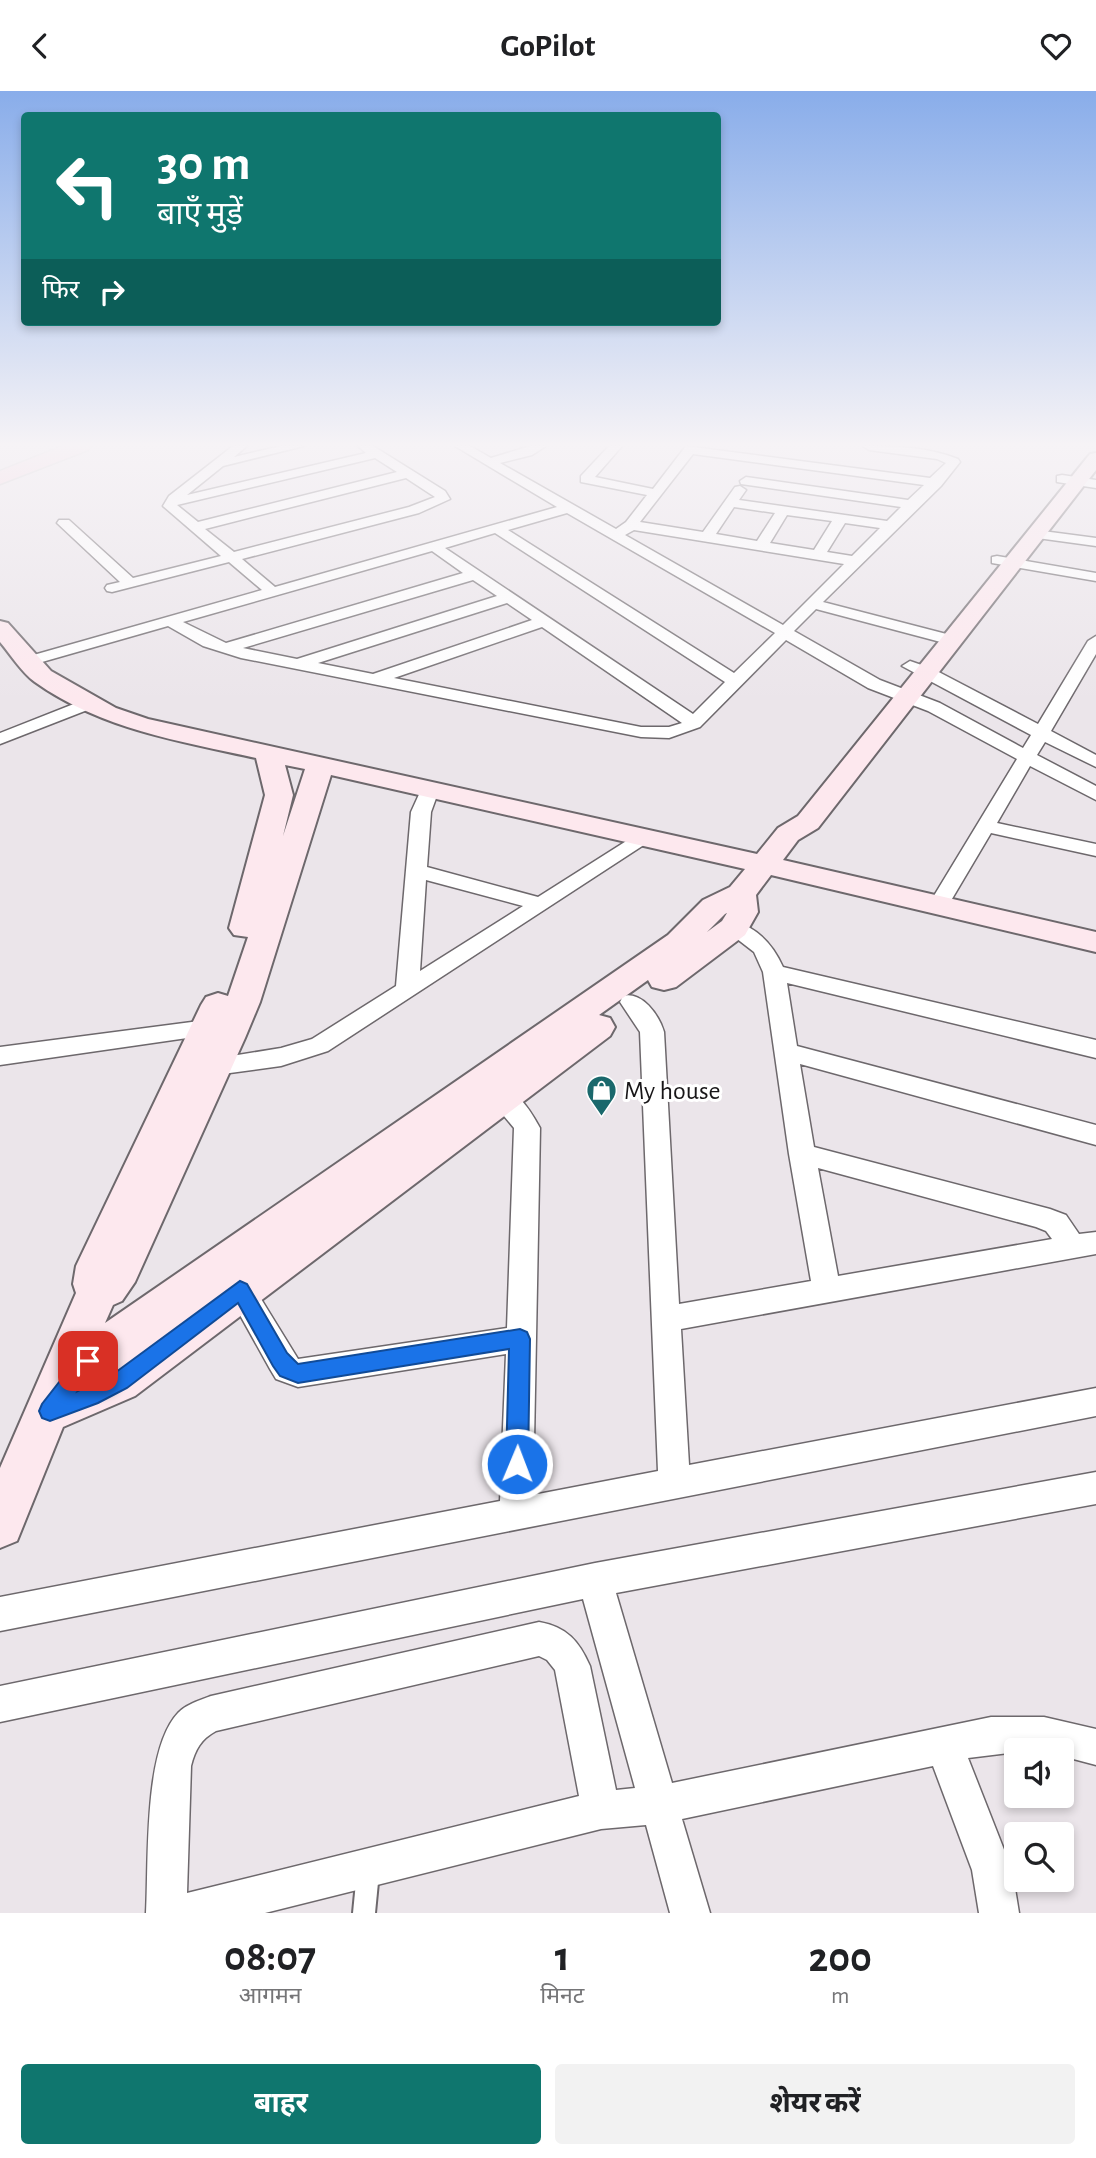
<!DOCTYPE html>
<html lang="hi">
<meta charset="utf-8">
<style>
:root{--surface:#fff;--page:#f2f2f2;--text:#202124;--muted:#757577;--accent:#0f766e}
body{margin:0;font-family:"Alegreya Sans","Noto Sans Devanagari",sans-serif;background:var(--page);color:var(--text);height:100vh;display:flex;flex-direction:column;font-size:26px;white-space:nowrap}
*{box-sizing:border-box;margin:0}
p{font-size:23px;color:var(--muted)}
.icon{flex:none;width:38px;height:38px;fill:none;stroke:currentColor;stroke-width:2;stroke-linecap:round;stroke-linejoin:round}
.map{position:relative;height:1822px;overflow:hidden}
.details{display:flex;flex-direction:column;background:var(--surface);flex:1}
.details>*{flex:none}
.hud{position:absolute;left:21px;top:21px;width:700px;height:214px;border-radius:7px;box-shadow:0 4px 10px #0003;background:#0f766e;color:#fff;overflow:hidden}
.fabs{position:absolute;left:1004px;top:1647px;display:grid;gap:14px}
.fabs a{display:grid;place-items:center;width:70px;height:70px;border-radius:7px;background:var(--surface);box-shadow:0 4px 10px #0003;font-size:35px}
.pin{position:absolute;display:grid;place-items:center;width:60px;height:60px;color:#fff;margin:-30px;border-radius:14px;box-shadow:0 4px 10px #0006}
.me{position:absolute;width:77px;margin:-38px;rotate:1deg;stroke-linejoin:round;filter:drop-shadow(0 0 5px #0008)}
.turn{display:flex;align-items:center;gap:24px;height:147px;padding:0 21px;font-size:32px}
.turn .icon{width:91px;height:91px;stroke-width:2.5}
.turn b{display:block;font-size:49px;line-height:60px}
.then{display:flex;align-items:center;height:66px;padding:0 21px;background:#0003;gap:14px;font-size:26px}
.eta{display:flex;justify-content:space-evenly;align-items:center;height:119px;text-align:center}
.eta b{font-size:42px;font-weight:700;line-height:49px}
.button{display:flex;gap:14px;margin-top:auto;padding:14px 21px}
.button a{flex:1;height:80px;border-radius:7px;background:var(--accent);color:#fff;font-size:28px;font-weight:700;line-height:80px;text-align:center}
.button a+a{background:var(--page);color:var(--text)}
header{display:flex;justify-content:space-between;align-items:center;height:91px;padding:0 21px;background:var(--surface);font-size:32px;font-weight:700}
.map>svg:first-child{display:block}
</style>
<header><svg class="icon" aria-label="back" viewBox="0 0 24 24"><path d="M15 5l-7 7 7 7"/></svg>GoPilot<svg class="icon" aria-label="heart" viewBox="0 0 24 24"><path d="M12 20l-8-8c-3-5 5-10 8-4 3-6 11-1 8 4z"/></svg></header>
<div class="map">
<svg width="1096" height="1822" viewBox="0 0 1096 1822">
<rect width="100%" height="100%" fill="#ebe5ea"/>
<g fill="none" stroke-linecap="round" stroke-linejoin="round">
<defs>
<path id="lane" d="M 368,1770 L 375,1774 L 379,1781 L 375,1822 L 353,1822 L 357,1781 L 361,1774 Z"/>
<path id="street" d="M 233,355 L 247,355 L 234,366 L 281,355 L 304,355 L 223,375 L 187,404 L 366,362 L 358,355 L 373,355 L 445,400 L 450,408 L 419,422 L 242,468 L 275,496 L 557,416 L 455,355 L 470,355 L 491,367 L 530,355 L 546,355 L 532,364 L 500,372 L 616,438 L 626,431 L 647,404 L 581,391 L 581,385 L 609,355 L 622,355 L 595,386 L 653,398 L 686,355 L 930,387 L 946,372 L 937,368 L 869,359 L 863,355 C 895,355 928,356 958,368 L 960,371 L 941,395 L 823,511 L 958,546 L 960,549 L 958,552 L 952,554 L 816,518 L 794,540 L 880,589 L 940,612 L 1023,657 L 1031,644 L 902,575 L 910,570 L 933,578 L 1038,633 L 1088,550 L 1096,545 L 1096,563 L 1051,640 L 1096,664 L 1096,676 L 1045,651 L 1037,664 L 1096,695 L 1096,709 L 1030,675 L 997,732 L 1096,753 L 1096,765 L 991,742 L 946,818 L 932,818 L 929,813 L 1017,668 L 928,620 L 868,597 L 786,549 L 700,636 L 669,647 L 641,646 L 241,567 L 203,555 L 168,535 L 35,573 L 23,573 L 21,570 L 23,567 L 262,499 L 229,471 L 112,501 L 107,500 L 105,497 L 107,494 L 120,491 L 57,432 L 59,429 L 69,429 L 133,487 L 221,465 L 163,415 L 169,405 ZM 693,363 L 924,394 L 908,409 L 746,386 L 740,390 L 741,393 L 901,416 L 887,430 L 739,409 L 746,399 L 740,395 L 735,396 L 703,441 L 640,431 ZM 375,367 L 397,381 L 198,431 L 177,414 ZM 406,387 L 435,406 L 409,416 L 234,461 L 205,438 ZM 734,416 L 775,422 L 757,450 L 716,443 ZM 567,422 L 775,542 L 734,582 L 508,439 ZM 787,424 L 832,430 L 814,459 L 770,452 ZM 845,432 L 880,437 L 852,465 L 827,461 ZM 634,439 L 844,473 L 783,534 L 625,444 ZM 495,442 L 725,591 L 693,623 L 445,457 ZM 432,460 L 463,482 L 226,552 L 183,531 ZM 473,489 L 497,505 L 297,568 L 243,557 ZM 507,512 L 532,529 L 373,583 L 318,572 ZM 542,536 L 682,632 L 669,636 L 641,636 L 394,587 Z
M 1062,384 L 1096,389 L 1096,397 L 1057,391 L 1057,385 Z
M 1035,439 L 1096,447 L 1096,455 L 1030,446 L 1030,440 Z
M 997,465 L 1096,482 L 1096,490 L 992,472 L 992,466 Z
M 89,607 L 95,608 L 98,612 L 95,616 L 0,653 L 0,642 Z
M 430,693 L 439,699 L 431,721 L 427,776 L 538,806 L 639,742 L 646,740 L 656,746 L 328,960 L 281,975 L 215,984 L 207,981 L 203,975 L 207,969 L 281,957 L 312,948 L 396,895 L 411,721 L 421,699 ZM 426,789 L 523,815 L 420,880 Z
M 734,830 C 758,837 773,854 783,876 L 1096,949 L 1096,967 L 787,892 L 797,955 L 1096,1034 L 1096,1054 L 800,973 L 814,1056 L 1050,1118 L 1066,1124 L 1079,1143 L 1096,1141 L 1096,1163 L 681,1238 L 689,1374 L 1096,1297 L 1096,1325 L 0,1540 L 0,1506 L 500,1410 L 506,1263 L 298,1296 L 276,1288 L 270,1278 L 226,1199 L 230,1190 L 240,1187 L 250,1190 L 298,1268 L 507,1237 L 514,1037 L 489,1007 L 492,1000 C 515,993 530,1019 540,1037 L 533,1404 L 658,1380 L 640,941 L 620,911 L 623,905 C 642,900 659,924 664,941 L 679,1213 L 811,1190 L 789,1063 L 763,881 L 754,861 L 723,837 L 726,832 ZM 818,1077 L 1036,1136 L 1046,1140 L 1052,1148 L 838,1185 Z
M 207,929 L 215,931 L 219,937 L 215,943 L 0,974 L 0,956 Z
M 1096,1381 L 1096,1413 L 616,1502 L 672,1692 L 991,1626 L 1044,1626 L 1096,1638 L 1096,1674 L 1062,1665 L 1062,1659 L 1017,1659 L 1017,1661 L 968,1667 L 1012,1779 L 1019,1822 L 979,1822 L 972,1779 L 933,1675 L 682,1728 L 710,1822 L 670,1822 L 646,1734 L 601,1738 L 265,1822 L 146,1822 C 149,1771 143,1659 178,1622 C 185,1614 200,1609 211,1605 L 539,1531 C 567,1536 579,1550 590,1575 L 616,1699 L 635,1697 L 583,1508 L 0,1631 L 0,1595 L 595,1472 ZM 539,1565 L 547,1569 L 555,1579 L 579,1705 L 187,1802 L 191,1675 C 195,1659 201,1648 216,1640 Z"/>
<path id="secondary" d="M 1096,362 L 1096,379 L 818,737 L 798,749 L 783,769 L 1096,841 L 1096,861 L 771,784 L 756,804 L 758,821 L 745,844 L 676,896 L 664,899 L 652,896 L 648,889 L 599,924 L 610,927 L 615,936 L 610,945 L 135,1305 L 63,1336 L 17,1450 L 0,1457 L 0,1377 L 76,1202 L 73,1193 L 76,1175 L 201,914 L 206,906 L 218,902 L 228,905 L 248,846 L 234,844 L 229,837 L 265,704 L 256,667 C 179,650 101,638 35,591 C 22,582 11,564 0,551 L 0,530 L 8,532 L 51,580 L 116,617 L 148,628 L 757,763 L 778,737 L 798,725 L 1090,363 ZM 285,674 L 305,678 L 283,745 L 293,704 ZM 331,684 L 745,778 L 730,796 L 703,809 L 668,844 L 105,1232 L 113,1214 L 122,1210 L 135,1191 L 245,947 L 260,911 ZM 727,822 L 722,830 L 707,841 L 725,823 Z"/>
<path id="primary" d="M 63,355 L 91,355 L 88,359 L 0,393 L 0,380 Z"/>
</defs>
<use href="#lane" stroke="#6d686c" stroke-width="4"/>
<use href="#street" stroke="#6d686c" stroke-width="3"/>
<use href="#secondary" stroke="#6d686c" stroke-width="4"/>
<use href="#primary" stroke="#c3c2c3" stroke-width="3"/>
<use href="#lane" fill="#fff" fill-rule="evenodd"/>
<use href="#street" fill="#fff" fill-rule="evenodd"/>
<use href="#secondary" fill="#fde8ee" fill-rule="evenodd"/>
<use href="#primary" fill="#fad0dd" fill-rule="evenodd"/>
</g>
<linearGradient id="sky" x2="0" y2="1"><stop stop-color="#89adea"/><stop offset="0.58" stop-color="#f6f3f6"/><stop offset="1" stop-color="#f6f3f6" stop-opacity="0"/></linearGradient>
<rect width="1096" height="610" fill="url(#sky)"/>
<path fill="#1a73e8" stroke="#114b97" stroke-width="2" d="M 240,1190 L 247,1193 L 287,1262 L 298,1273 L 520,1238 L 527,1241 L 530,1248 L 528,1373 L 525,1381 L 517,1384 L 509,1381 L 506,1373 L 509,1258 L 298,1292 L 280,1285 L 273,1275 L 238,1212 L 127,1297 L 98,1312 L 50,1330 L 42,1327 L 39,1320 L 42,1313 L 81,1263 L 88,1260 L 96,1263 L 99,1270 L 78,1300 L 112,1284 Z"/>
<defs>
<symbol id="shop-pin" viewBox="-11 -11 22 30"><path d="M0 17L-7.5 6A9.5 9.5 0 1 1 7.5 6Z" fill="#1a686c" stroke="#fff"/><path d="M-5-2.5h2.3a2.7 3.5 0 0 1 5.4 0H5L5.5 6h-11ZM-1.5-2.5h3a1.5 2.3 0 0 0-3 0Z" fill="#fff"/></symbol>
</defs>
<g fill-rule="evenodd">
<use href="#shop-pin" x="584" y="982" width="35" height="47"/>
</g>
<g text-anchor="middle" stroke-width="6" stroke-linejoin="round" paint-order="stroke">
<g font-size="26" fill="#181618" stroke="#fff" text-anchor="start">
<text x="624" y="1008">My house</text>
</g>
</g>
</svg>
<div class="fabs">
<a><svg class="icon" aria-label="sound" viewBox="0 0 24 24"><path d="M4 9h4l5-4v14l-5-4H4zM17 9q2 3 0 6"/></svg></a>
<a><svg class="icon" aria-label="search" viewBox="0 0 24 24"><circle cx="10" cy="10" r="6"/><path d="M15 15l6 6"/></svg></a>
</div>
<div class="pin" style="left:88px;top:1270px;background:#d93025"><svg class="icon" aria-label="arrive" viewBox="0 0 24 24"><path d="M6 21V4h12l-3 4 3 4H6"/></svg></div>
<svg class="me" style="left:517px;top:1373px" viewBox="-20 -20 40 40"><circle r="17" fill="#1a73e8" stroke="#fff" stroke-width="3"/><path d="M0-11L8 9 0 5-8 9z" fill="#fff"/></svg>
<div class="hud">
<div class="turn"><svg class="icon" aria-label="left" viewBox="0 0 24 24"><path d="M17 20v-9H6M10 6l-5 5 5 5"/></svg><div><b>30 m</b>बाएँ मुड़ें</div></div>
<div class="then">फिर<svg class="icon" aria-label="right" viewBox="0 0 24 24"><path d="M7 20v-9h11M14 6l5 5-5 5"/></svg></div>
</div>
</div>
<section class="details">
<div class="eta">
<div><b>08:07</b><p>आगमन</p></div>
<div><b>1</b><p>मिनट</p></div>
<div><b>200</b><p>m</p></div>
</div>
<div class="button"><a>बाहर</a><a>शेयर करें</a></div>
</section>
